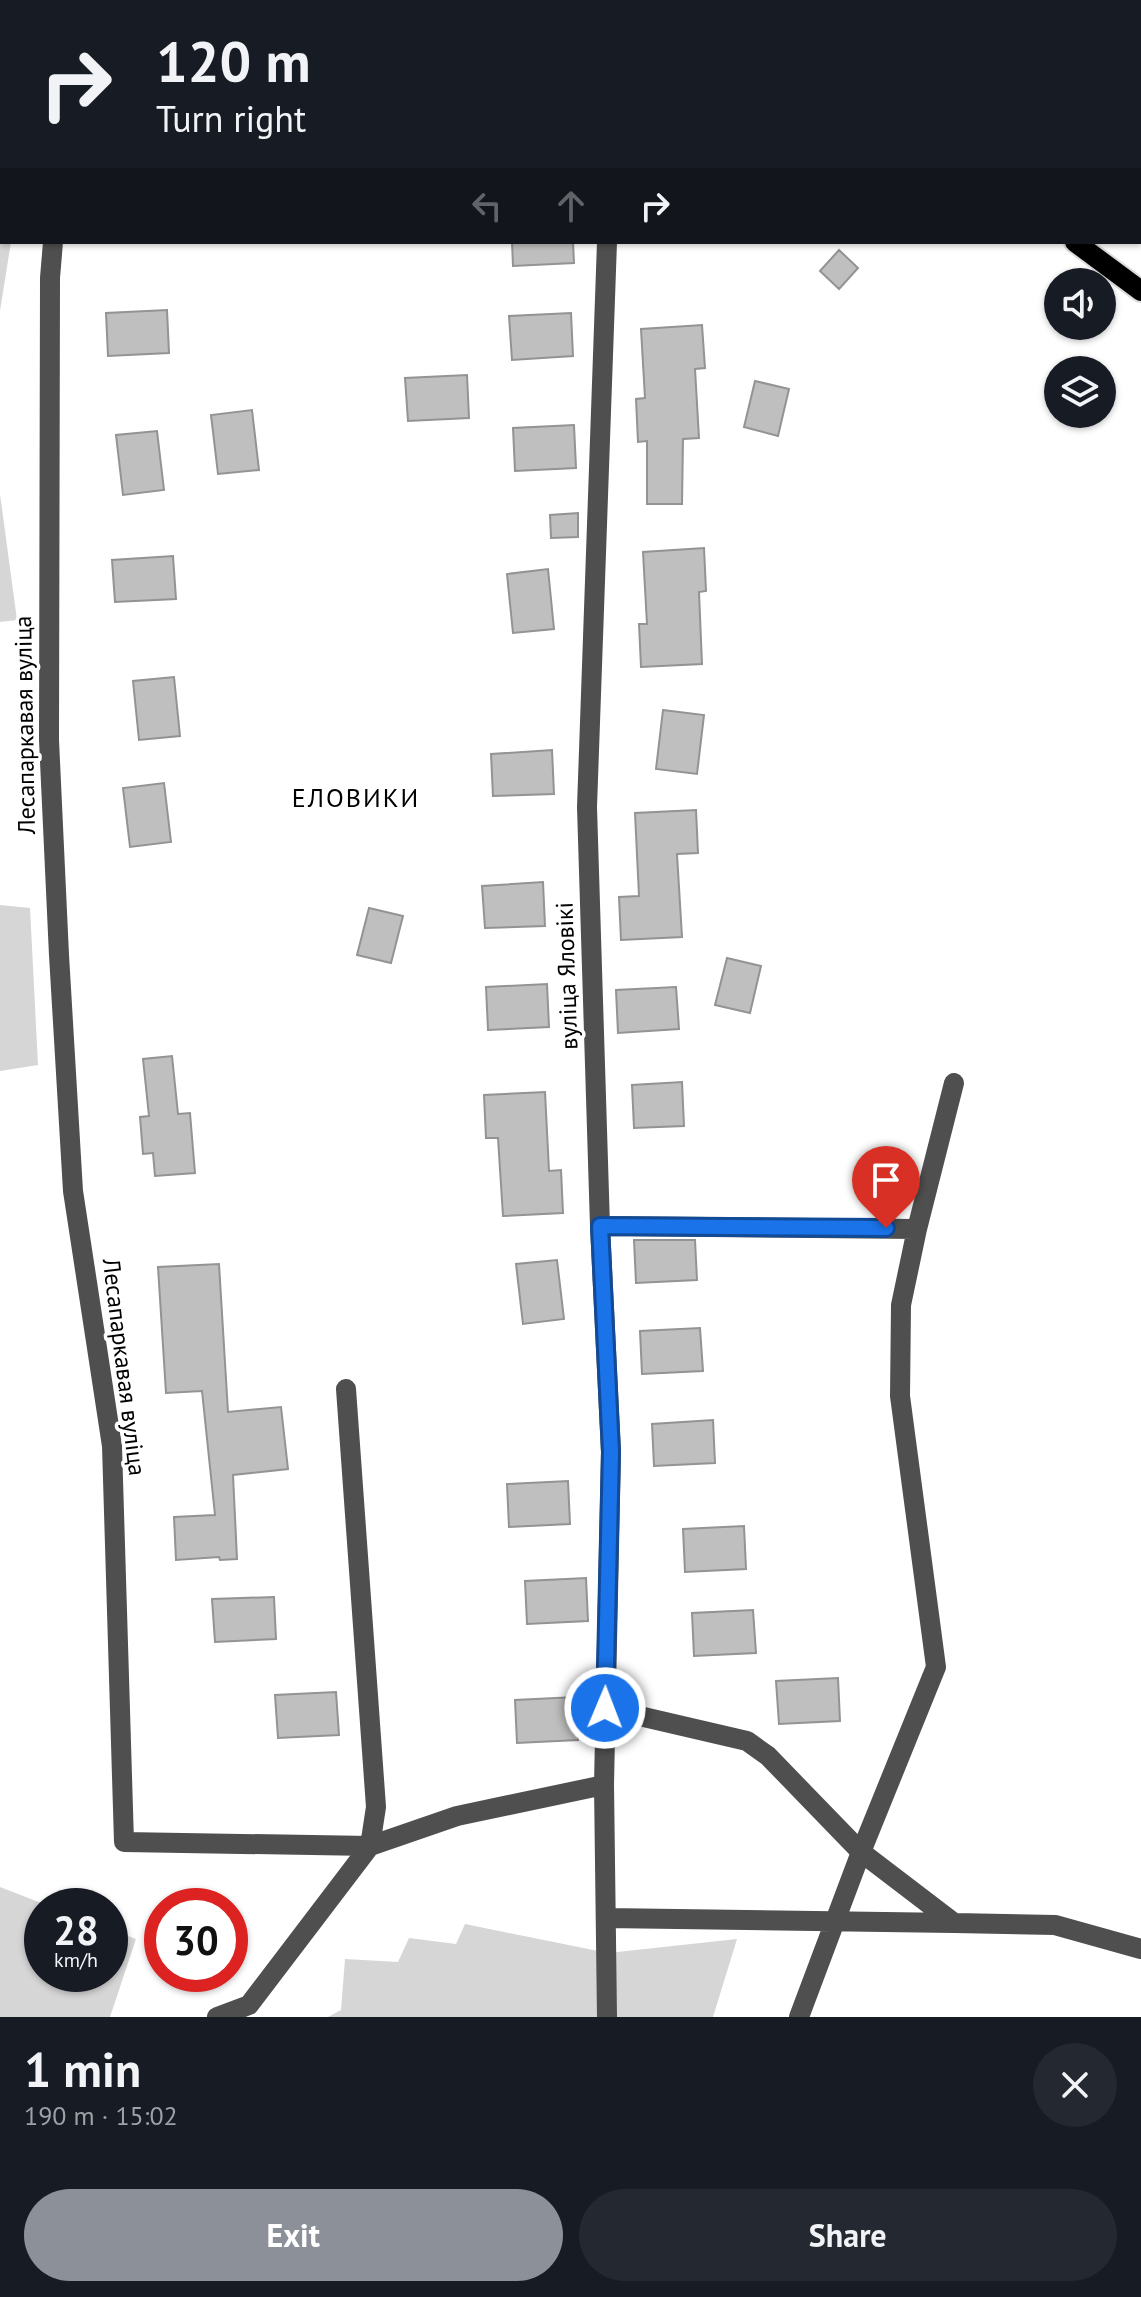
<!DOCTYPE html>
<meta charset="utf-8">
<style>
:root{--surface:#171b24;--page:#242831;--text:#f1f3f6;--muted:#9ea1a6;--accent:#8c9099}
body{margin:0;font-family:"PT Sans",sans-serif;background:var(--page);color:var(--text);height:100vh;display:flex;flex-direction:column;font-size:30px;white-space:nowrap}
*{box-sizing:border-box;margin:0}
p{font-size:26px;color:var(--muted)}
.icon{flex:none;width:44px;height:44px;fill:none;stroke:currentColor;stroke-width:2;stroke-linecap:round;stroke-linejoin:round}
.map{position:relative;height:2017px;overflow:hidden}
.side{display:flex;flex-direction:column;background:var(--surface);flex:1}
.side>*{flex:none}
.top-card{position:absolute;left:0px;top:0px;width:1142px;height:244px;box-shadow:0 2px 6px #0004;background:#171b24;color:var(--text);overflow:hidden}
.buttons{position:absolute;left:1044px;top:268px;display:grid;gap:16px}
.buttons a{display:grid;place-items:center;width:72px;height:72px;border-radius:50%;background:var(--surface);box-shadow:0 2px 6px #0004;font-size:40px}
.speed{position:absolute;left:24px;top:1888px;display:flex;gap:16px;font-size:40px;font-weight:700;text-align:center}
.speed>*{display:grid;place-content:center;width:104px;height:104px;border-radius:50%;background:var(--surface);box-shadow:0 2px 6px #0004;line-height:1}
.speed small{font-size:20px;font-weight:400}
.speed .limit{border:12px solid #d22;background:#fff;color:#111}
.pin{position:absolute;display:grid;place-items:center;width:68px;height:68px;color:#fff;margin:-82px -34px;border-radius:50% 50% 50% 0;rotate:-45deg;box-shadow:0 0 8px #0007}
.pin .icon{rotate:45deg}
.me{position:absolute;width:88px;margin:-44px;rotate:1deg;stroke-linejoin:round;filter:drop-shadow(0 0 6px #0008)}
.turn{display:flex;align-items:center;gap:28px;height:168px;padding:0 24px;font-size:36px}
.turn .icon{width:104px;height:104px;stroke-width:2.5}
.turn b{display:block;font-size:56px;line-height:68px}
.lanes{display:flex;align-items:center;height:76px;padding:0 24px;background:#0003;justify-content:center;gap:40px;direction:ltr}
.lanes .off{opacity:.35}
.round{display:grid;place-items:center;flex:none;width:84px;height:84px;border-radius:42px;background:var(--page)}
.head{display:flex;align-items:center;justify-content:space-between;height:136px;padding:0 24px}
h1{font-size:48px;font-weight:800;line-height:60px}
.primary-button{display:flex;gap:16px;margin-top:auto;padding:16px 24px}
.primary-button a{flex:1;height:92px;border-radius:48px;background:var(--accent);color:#fff;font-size:32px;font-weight:800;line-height:92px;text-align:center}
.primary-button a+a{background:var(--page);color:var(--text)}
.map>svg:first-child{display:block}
</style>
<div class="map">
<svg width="1141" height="2017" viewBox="0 0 1141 2017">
<rect width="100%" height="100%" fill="#fff"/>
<path fill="#d6d6d6" d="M 0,0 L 28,0 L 28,2 L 2,2 L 2,242 L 11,242 L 0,311 Z
M 0,494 L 17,620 L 0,622 Z
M 0,905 L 30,908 L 38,1065 L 0,1071 Z
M 0,1887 L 49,1906 L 42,1906 L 42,1974 L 110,1974 L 110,1929 L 136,1939 L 110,2017 L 0,2017 Z
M 465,1924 L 608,1953 L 737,1939 L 713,2017 L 328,2017 L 341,2010 L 345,1959 L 398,1962 L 409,1938 L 456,1944 Z"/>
<path fill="#bfbfbf" stroke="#939393" stroke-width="2" d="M 512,242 L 573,242 L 574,263 L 513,266 Z
M 839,250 L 858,268 L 839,289 L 820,271 Z
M 167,310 L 169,353 L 108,356 L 106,313 Z
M 571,313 L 573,356 L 512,360 L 509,316 Z
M 702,325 L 705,368 L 695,369 L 699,438 L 683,439 L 682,504 L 647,504 L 647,441 L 638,442 L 636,399 L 645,398 L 641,329 Z
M 467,375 L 469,418 L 408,421 L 405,378 Z
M 755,381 L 789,389 L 778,436 L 744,427 Z
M 252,410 L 259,470 L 218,474 L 211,415 Z
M 574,425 L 576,468 L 515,471 L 513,428 Z
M 157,431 L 164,490 L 123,495 L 116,435 Z
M 578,513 L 578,537 L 551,538 L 550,515 Z
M 704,548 L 706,591 L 699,592 L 702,664 L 641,667 L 639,624 L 647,624 L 643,552 Z
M 173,556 L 176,599 L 115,602 L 112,560 Z
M 548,569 L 554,629 L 513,633 L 507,574 Z
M 174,677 L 180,736 L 139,740 L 133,681 Z
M 663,710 L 704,715 L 697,774 L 656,769 Z
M 552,750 L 554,794 L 493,796 L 491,754 Z
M 164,783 L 171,842 L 130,847 L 123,788 Z
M 696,810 L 698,853 L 677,854 L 682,937 L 621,940 L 619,897 L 639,896 L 635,813 Z
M 543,882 L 545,926 L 485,928 L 482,886 Z
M 369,908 L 403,916 L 391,963 L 357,955 Z
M 727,958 L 761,966 L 750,1013 L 715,1005 Z
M 547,984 L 549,1027 L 488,1030 L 486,987 Z
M 676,987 L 679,1029 L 618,1033 L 616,990 Z
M 172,1056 L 178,1114 L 190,1113 L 195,1173 L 155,1176 L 153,1153 L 143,1154 L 140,1117 L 149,1116 L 143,1059 Z
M 682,1082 L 684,1126 L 634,1128 L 632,1085 Z
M 545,1092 L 549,1171 L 561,1170 L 563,1213 L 503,1216 L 498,1138 L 486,1138 L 484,1095 Z
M 634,1240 L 695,1240 L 697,1280 L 636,1283 Z
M 557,1260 L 564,1319 L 523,1324 L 516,1264 Z
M 219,1264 L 228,1412 L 281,1407 L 288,1469 L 233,1475 L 237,1559 L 220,1560 L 219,1557 L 176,1560 L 174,1517 L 215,1515 L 202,1391 L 166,1393 L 158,1267 Z
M 700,1328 L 703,1371 L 642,1374 L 640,1331 Z
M 713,1420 L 715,1463 L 654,1466 L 652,1424 Z
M 568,1481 L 570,1524 L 509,1527 L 507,1484 Z
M 744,1526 L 746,1569 L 685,1572 L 683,1529 Z
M 586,1578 L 588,1621 L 527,1624 L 525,1581 Z
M 274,1597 L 276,1639 L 215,1642 L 212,1599 Z
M 753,1610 L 756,1653 L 694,1656 L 692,1613 Z
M 838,1678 L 840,1721 L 779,1724 L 776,1681 Z
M 336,1692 L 339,1735 L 278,1738 L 275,1695 Z
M 576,1697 L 578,1740 L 517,1743 L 515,1700 Z"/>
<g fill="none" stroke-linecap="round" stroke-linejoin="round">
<defs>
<path id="major" d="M 750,0 L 753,2
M 865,0 L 868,2
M 1140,208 L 1141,209
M 1075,242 L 1141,291"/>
</defs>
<use href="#major" stroke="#dbdbdb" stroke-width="24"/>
<path stroke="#4f4f4f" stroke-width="20" d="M 56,0 L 56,2
M 1100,0 L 1102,2
M 588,2 L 589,0
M 1140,29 L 1141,30
M 53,242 L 50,278 L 49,740 L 59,955 L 73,1191 L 112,1446 L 124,1842 L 370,1846 L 376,1807 L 346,1389
M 607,242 L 587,807 L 600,1226 L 611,1452 L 604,1785 L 607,2017
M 600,1226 L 917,1229 L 901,1305 L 900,1396 L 936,1667 L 861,1852 L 799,2017
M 917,1229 L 954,1083
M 605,1708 L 747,1741 L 768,1756 L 861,1852 L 954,1923 L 1055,1925 L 1141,1949
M 607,1918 L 954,1923
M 217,2017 L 249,2005 L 370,1846 L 457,1816 L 604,1785"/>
<use href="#major" stroke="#000" stroke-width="20"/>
</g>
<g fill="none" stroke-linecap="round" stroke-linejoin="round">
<defs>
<path id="route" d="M 605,1708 L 611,1452 L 600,1226 L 886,1228"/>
</defs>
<use href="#route" stroke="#114b97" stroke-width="20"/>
<use href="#route" stroke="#1a73e8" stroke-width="14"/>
</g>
<g text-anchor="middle" stroke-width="7" stroke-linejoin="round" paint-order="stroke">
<g font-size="24" fill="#000" stroke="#fff">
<text transform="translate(25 725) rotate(-91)" y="8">Лесапаркавая вуліца</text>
<text transform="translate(567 976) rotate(-92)" y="8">вуліца Яловікі</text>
<text transform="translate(124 1367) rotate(83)" y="8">Лесапаркавая вуліца</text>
</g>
<g font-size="26" letter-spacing="2" fill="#000" stroke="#fff">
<text x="356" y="807">ЕЛОВИКИ</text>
</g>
</g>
</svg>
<div class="buttons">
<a><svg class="icon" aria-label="sound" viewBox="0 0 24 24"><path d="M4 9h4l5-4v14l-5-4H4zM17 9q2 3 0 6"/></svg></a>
<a><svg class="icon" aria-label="layers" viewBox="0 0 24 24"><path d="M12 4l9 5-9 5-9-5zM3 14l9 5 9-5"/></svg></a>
</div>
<div class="speed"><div>28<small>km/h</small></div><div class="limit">30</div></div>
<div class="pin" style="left:886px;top:1228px;background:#d93025"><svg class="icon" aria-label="arrive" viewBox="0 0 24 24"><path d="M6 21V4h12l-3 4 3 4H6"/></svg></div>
<svg class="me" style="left:605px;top:1708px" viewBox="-20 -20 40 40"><circle r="17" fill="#1a73e8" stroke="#fff" stroke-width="3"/><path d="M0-11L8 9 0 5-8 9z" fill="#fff"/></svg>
<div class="top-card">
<div class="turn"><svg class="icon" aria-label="right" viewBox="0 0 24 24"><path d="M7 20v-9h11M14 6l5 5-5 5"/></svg><div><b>120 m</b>Turn right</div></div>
<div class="lanes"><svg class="icon off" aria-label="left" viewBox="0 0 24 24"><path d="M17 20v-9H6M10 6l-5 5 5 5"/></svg><svg class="icon off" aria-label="ahead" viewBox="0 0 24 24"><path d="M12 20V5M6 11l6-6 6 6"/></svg><svg class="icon" aria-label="right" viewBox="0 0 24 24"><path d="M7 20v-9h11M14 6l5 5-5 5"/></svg></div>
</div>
</div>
<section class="side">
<div class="head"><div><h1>1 min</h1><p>190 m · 15:02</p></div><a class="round"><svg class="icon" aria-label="close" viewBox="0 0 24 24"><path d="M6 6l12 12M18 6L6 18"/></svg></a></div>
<div class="primary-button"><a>Exit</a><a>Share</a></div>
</section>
